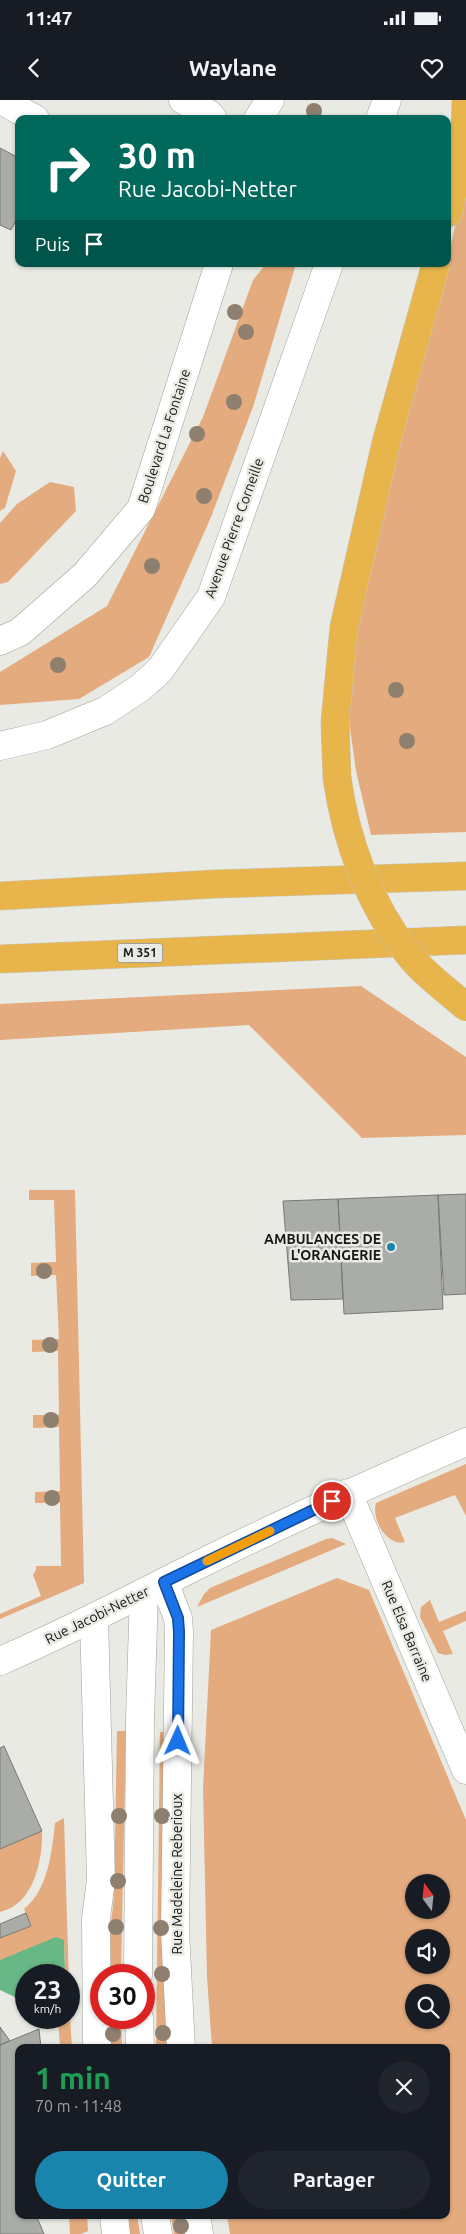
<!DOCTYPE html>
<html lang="fr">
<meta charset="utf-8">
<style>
:root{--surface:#171b24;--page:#20242c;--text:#f1f3f6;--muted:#9ea1a6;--accent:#1985ad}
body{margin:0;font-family:Ubuntu,sans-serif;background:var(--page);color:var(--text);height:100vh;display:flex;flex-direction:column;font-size:19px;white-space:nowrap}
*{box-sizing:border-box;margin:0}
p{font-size:16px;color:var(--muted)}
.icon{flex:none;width:28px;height:28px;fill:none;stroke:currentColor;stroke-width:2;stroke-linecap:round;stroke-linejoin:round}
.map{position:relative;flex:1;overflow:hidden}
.panel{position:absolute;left:15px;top:1944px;width:435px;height:175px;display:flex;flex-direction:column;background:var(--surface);border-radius:10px;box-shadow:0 1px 4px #0004}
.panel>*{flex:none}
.banner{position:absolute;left:15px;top:15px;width:436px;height:152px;border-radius:10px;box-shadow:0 1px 4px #0004;background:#00695c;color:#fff;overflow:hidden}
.needle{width:32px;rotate:345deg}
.tools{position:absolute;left:405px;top:1774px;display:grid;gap:10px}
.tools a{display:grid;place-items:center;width:45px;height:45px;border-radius:50%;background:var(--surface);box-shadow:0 1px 4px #0004;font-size:25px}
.speed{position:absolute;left:15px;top:1864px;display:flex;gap:10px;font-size:25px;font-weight:700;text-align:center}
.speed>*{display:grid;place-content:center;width:65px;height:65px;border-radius:50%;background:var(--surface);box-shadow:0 1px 4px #0004;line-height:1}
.speed small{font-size:12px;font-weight:400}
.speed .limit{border:8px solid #d22;background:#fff;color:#111}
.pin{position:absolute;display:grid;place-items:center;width:42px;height:42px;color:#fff;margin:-21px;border:2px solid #fff;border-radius:50%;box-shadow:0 1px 5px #0007}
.me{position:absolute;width:55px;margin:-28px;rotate:1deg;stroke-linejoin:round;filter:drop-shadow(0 0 4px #0008)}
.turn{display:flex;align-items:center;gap:18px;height:105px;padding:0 20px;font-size:22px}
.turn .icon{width:65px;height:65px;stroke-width:2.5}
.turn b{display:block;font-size:35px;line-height:42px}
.then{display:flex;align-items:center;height:48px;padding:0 20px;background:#0003;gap:10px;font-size:19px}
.round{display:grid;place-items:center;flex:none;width:52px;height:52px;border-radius:26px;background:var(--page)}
.overview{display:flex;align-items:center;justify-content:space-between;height:85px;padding:0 20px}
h1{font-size:30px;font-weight:700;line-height:38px;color:#1e9e55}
.button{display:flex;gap:10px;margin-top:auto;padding:10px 20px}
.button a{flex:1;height:58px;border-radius:30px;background:var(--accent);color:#fff;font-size:20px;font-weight:700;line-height:58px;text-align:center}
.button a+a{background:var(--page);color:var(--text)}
.status{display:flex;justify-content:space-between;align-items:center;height:35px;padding:0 25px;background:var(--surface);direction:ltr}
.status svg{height:14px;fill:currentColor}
header{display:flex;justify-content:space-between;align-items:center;height:65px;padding:0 20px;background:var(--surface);font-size:22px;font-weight:700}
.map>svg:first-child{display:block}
</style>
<div class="status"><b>11:47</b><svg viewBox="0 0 49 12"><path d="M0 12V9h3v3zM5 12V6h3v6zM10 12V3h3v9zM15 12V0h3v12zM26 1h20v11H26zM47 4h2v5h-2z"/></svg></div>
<header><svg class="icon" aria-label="back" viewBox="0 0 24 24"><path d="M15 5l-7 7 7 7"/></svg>Waylane<svg class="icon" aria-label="heart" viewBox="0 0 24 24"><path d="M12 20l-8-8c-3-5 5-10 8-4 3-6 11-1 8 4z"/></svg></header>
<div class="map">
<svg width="466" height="2134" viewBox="0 0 466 2134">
<rect width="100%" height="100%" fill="#eaeae4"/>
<path fill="#e4ab7e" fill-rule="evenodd" d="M 466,74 L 466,732 L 371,735 L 356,671 L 347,607 L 355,532 L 388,385 L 443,183 Z
M 266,164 L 296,164 L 253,307 L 211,417 L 149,557 L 79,599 L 0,605 L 0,572 L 107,506 L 203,317 L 253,180 Z
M 3,351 L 16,371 L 5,408 L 0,411 L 0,358 Z
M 50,382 L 74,387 L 76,411 L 8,482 L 0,484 L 0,423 L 17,404 Z
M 361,886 L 466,957 L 466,1035 L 362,1038 L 249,925 L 0,940 L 0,904 Z
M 29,1090 L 75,1090 L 84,1483 L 0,1519 L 0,1514 L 41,1496 L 33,1475 L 36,1470 L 36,1466 L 61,1466 L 60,1403 L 35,1403 L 35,1392 L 60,1391 L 59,1327 L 33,1328 L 33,1315 L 59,1315 L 58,1251 L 32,1252 L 32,1240 L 59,1239 L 56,1175 L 31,1176 L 31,1163 L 56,1162 L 54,1100 L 29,1100 Z
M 466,1364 L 466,1416 L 455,1395 L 395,1418 L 405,1442 C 387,1447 371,1419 376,1403 Z
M 332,1438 L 346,1444 L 197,1507 L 204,1494 L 210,1488 L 326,1439 Z
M 337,1478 L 369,1490 L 466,1720 L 466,2134 L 230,2134 L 227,2115 L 446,2115 L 446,1948 L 212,1947 L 207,1877 L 203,1688 L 211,1530 ZM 414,1782 L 441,1782 L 441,1810 L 414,1810 ZM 414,1838 L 441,1838 L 441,1865 L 414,1865 ZM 414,1892 L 441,1892 L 441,1920 L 414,1920 Z
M 430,1500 L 439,1522 L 466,1511 L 466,1521 L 443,1531 L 453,1554 L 445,1555 L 438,1553 L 420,1517 L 421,1507 Z
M 117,1631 L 126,1631 L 121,1875 L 105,1875 L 114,1797 Z
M 160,1632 L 168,1632 L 173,1947 L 156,1948 Z
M 64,1718 L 70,1917 L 72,1947 L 60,1947 L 58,1921 L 69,1918 L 69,1875 L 65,1875 L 64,1840 L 0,1860 L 0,1838 L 31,1826 L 24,1809 C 48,1790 52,1752 55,1723 Z
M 42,1731 C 43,1755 36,1792 14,1806 C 10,1809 5,1810 0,1812 L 0,1749 Z
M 106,1918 L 121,1918 L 122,1947 L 108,1947 Z
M 69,2115 L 87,2115 L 88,2131 L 81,2134 L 70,2134 Z
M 123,2115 L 137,2115 L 140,2134 L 125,2134 Z
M 171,2115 L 188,2115 L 190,2134 L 174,2134 Z"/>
<path fill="#67b787" d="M 56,1837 L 64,1840 L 65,1875 L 26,1875 L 26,1906 L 17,1898 L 0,1890 L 0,1860 Z
M 34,1918 L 66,1918 L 38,1928 Z"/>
<path fill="#aaada7" stroke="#767974" d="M 0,48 L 19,58 L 19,115 L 11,130 L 0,125 Z
M 466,1094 L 466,1194 L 444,1195 L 438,1095 Z
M 438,1095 L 443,1209 L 344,1214 L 338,1099 Z
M 338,1099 L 343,1199 L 291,1200 L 283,1101 Z
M 4,1646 L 42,1731 L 0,1749 L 0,1648 Z
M 26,1813 L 31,1826 L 0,1838 L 0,1824 Z
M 0,1927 L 10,1941 L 0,1945 Z
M 39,1929 L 41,1948 L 19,1948 L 19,2115 L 36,2115 L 44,2134 L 0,2134 L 0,1945 Z"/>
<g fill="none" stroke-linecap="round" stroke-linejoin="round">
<defs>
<path id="minor" d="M 1,0 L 35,19
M 183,0 L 209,14 L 213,19
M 258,19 L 270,0
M 380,19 L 387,0
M 0,541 L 20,532 L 85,475 L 141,409 L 219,164
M 0,646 L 47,635 L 105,611 L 140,588 L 160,570 L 211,497 L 329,164
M 348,1393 L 466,1670
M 164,1482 L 178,1518 L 179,1532 L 175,1830 L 181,1948
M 94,1517 L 101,1780 L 96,1818 L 97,1948
M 0,1561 C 68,1532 132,1498 198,1465 C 286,1421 376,1381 466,1342
M 138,1875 L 140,1618 L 144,1492
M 139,1918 L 140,1948
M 114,2115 L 116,2134
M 155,2115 L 158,2134
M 196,2115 L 199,2134"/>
<path id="highway" d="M 448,113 L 465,36 L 466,0
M 337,678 L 335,622 L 344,527 L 386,343 L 436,164
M 0,796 L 215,784 L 466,776
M 0,859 L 466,840"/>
</defs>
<use href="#minor" stroke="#a1a29b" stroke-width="29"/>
<use href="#highway" stroke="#c7c7c7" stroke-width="29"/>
<use href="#minor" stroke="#fff" stroke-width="28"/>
<use href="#highway" stroke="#e7b54c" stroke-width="28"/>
<defs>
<path id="highway-bridge" d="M 337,678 C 346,741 369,805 410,856 C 425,875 448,891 466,907"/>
</defs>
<use href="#highway-bridge" stroke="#c7c7c7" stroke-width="29" stroke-linecap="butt"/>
<use href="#highway-bridge" stroke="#e7b54c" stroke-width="28"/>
</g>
<g fill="#8e7f6f">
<circle cx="314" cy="11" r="8"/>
<circle cx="235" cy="212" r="8"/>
<circle cx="246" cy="232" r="8"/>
<circle cx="234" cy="302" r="8"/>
<circle cx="197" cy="334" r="8"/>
<circle cx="204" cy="396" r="8"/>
<circle cx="152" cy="466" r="8"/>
<circle cx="58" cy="565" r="8"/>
<circle cx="396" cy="590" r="8"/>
<circle cx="407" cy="641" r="8"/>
<circle cx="44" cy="1171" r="8"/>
<circle cx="50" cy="1245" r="8"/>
<circle cx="51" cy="1320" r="8"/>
<circle cx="52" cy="1398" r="8"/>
<circle cx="119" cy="1716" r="8"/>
<circle cx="162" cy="1716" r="8"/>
<circle cx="118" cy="1781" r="8"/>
<circle cx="116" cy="1827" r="8"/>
<circle cx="161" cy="1828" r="8"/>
<circle cx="162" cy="1874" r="8"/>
<circle cx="163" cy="1933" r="8"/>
<circle cx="113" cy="1934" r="8"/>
<circle cx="181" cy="2126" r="8"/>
</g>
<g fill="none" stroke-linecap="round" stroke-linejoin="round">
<defs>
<path id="route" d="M 178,1641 L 179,1532 L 178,1518 L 164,1482 L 332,1401"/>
</defs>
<use href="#route" stroke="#114b97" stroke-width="12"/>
<use href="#route" stroke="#1a73e8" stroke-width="9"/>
<path stroke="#f59e0b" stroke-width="9" d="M 207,1461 L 270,1431"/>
</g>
<circle fill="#1985ad" stroke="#eaeae4" stroke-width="2" cx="391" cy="1147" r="5"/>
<g text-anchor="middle" stroke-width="5" stroke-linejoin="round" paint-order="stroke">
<rect fill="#eaeae4" stroke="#565652" stroke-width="1" x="117.5" y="843.5" width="45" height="19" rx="4"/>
<g font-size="12" font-weight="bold" fill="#171714">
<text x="140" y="857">M 351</text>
</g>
<g font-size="14" fill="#171714" stroke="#eaeae4">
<text transform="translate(164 336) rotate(-72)" y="5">Boulevard La Fontaine</text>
<text transform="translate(234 428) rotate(-70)" y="5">Avenue Pierre Corneille</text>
<text transform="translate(97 1515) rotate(-26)" y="5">Rue Jacobi-Netter</text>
<text transform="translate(407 1531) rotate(67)" y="5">Rue Elsa Barraine</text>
<text transform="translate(177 1774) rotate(-90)" y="5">Rue Madeleine Reberioux</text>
</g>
<g font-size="14" font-weight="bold" fill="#171714" stroke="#eaeae4" text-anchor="end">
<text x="381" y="1144">AMBULANCES DE<tspan x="381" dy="16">L'ORANGERIE</tspan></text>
</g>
</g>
</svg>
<div class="tools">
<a><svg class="needle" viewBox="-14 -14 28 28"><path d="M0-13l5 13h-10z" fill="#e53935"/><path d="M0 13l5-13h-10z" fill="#9ea1a6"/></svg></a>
<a><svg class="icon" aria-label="sound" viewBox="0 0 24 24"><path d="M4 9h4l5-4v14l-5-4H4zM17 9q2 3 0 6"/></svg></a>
<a><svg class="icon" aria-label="search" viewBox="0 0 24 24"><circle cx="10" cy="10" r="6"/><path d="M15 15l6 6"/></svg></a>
</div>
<div class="speed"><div>23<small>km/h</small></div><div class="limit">30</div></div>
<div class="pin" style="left:332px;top:1401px;background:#d93025"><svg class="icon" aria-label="arrive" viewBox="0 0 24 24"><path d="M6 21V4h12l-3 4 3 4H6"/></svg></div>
<svg class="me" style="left:178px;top:1641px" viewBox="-20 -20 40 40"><path d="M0-17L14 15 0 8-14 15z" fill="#1a73e8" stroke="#fff" stroke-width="4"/></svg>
<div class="banner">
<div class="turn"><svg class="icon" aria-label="right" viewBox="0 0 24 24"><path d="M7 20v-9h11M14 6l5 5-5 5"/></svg><div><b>30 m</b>Rue Jacobi-Netter</div></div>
<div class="then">Puis<svg class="icon" aria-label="arrive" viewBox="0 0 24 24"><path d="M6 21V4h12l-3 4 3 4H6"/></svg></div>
</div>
<section class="panel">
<div class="overview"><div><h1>1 min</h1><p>70 m · 11:48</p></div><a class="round"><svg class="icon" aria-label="close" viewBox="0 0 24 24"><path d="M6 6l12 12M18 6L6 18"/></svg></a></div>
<div class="button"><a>Quitter</a><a>Partager</a></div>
</section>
</div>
